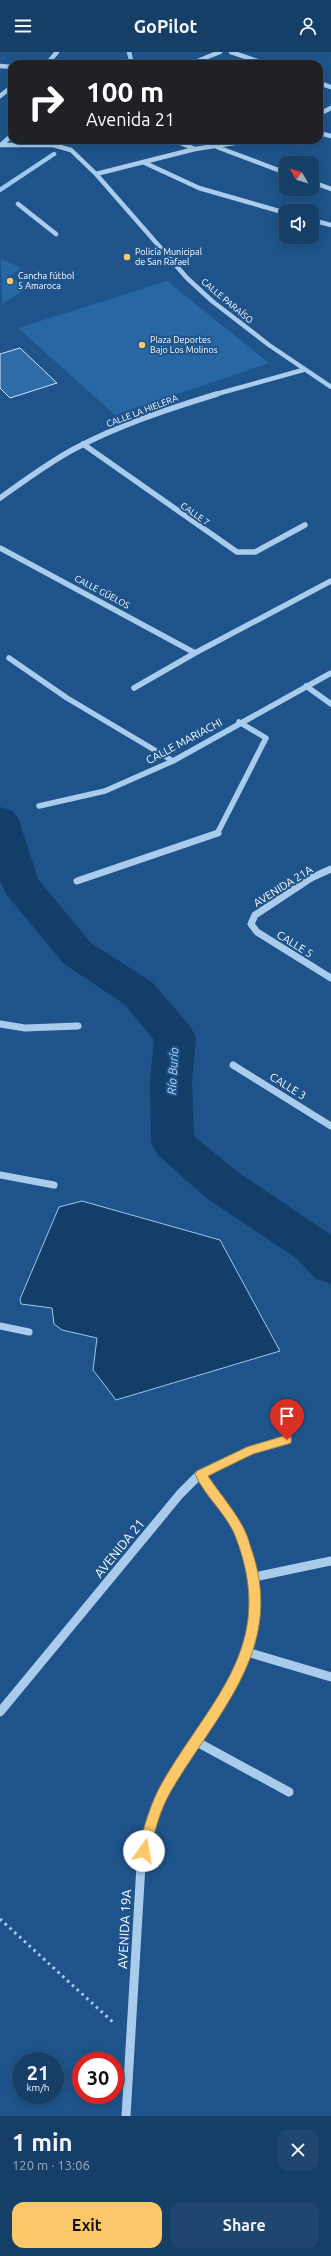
<!DOCTYPE html>
<meta charset="utf-8">
<style>
:root{--surface:#163f68;--page:#1f466e;--text:#f1f3f6;--muted:#9eafc0;--line:#35587c;--accent:#fbc869}
body{margin:0;font-family:Ubuntu,sans-serif;background:var(--page);color:var(--text);height:100vh;display:flex;flex-direction:column;font-size:15px;white-space:nowrap}
*{box-sizing:border-box;margin:0}
p{font-size:13px;color:var(--muted)}
.icon{flex:none;width:22px;height:22px;fill:none;stroke:currentColor;stroke-width:2;stroke-linecap:round;stroke-linejoin:round}
.map{position:relative;height:2064px;overflow:hidden}
.drawer{display:flex;flex-direction:column;background:var(--surface);flex:1}
.drawer>*{flex:none}
.top-card{position:absolute;left:8px;top:8px;width:315px;height:84px;border-radius:12px;box-shadow:0 2px 10px #0003,0 0 0 1px var(--line);background:#202124;color:#fff;overflow:hidden}
.needle{width:26px;rotate:308deg}
.tools{position:absolute;left:279px;top:104px;display:grid;gap:8px}
.tools a{display:grid;place-items:center;width:40px;height:40px;border-radius:8px;background:var(--surface);box-shadow:0 2px 10px #0003,0 0 0 1px var(--line);font-size:20px}
.speed{position:absolute;left:12px;top:2000px;display:flex;gap:8px;font-size:20px;font-weight:700;text-align:center}
.speed>*{display:grid;place-content:center;width:52px;height:52px;border-radius:50%;background:var(--surface);box-shadow:0 2px 10px #0003,0 0 0 1px var(--line);line-height:1}
.speed small{font-size:10px;font-weight:400}
.speed .limit{border:6px solid #d22;background:#fff;color:#111}
.pin{position:absolute;display:grid;place-items:center;width:34px;height:34px;color:#fff;margin:-41px -17px;border-radius:50% 50% 50% 0;rotate:-45deg;box-shadow:0 0 4px #0007}
.pin .icon{rotate:45deg}
.me{position:absolute;width:44px;margin:-22px;rotate:13deg;stroke-linejoin:round;filter:drop-shadow(0 0 3px #0008)}
.turn{display:flex;align-items:center;gap:14px;height:84px;padding:0 12px;font-size:18px}
.turn .icon{width:52px;height:52px;stroke-width:2.5}
.turn b{display:block;font-size:28px;line-height:34px}
.round{display:grid;place-items:center;flex:none;width:42px;height:42px;border-radius:12px;background:var(--page)}
.summary{display:flex;align-items:center;justify-content:space-between;height:68px;padding:0 12px}
h1{font-size:24px;font-weight:700;line-height:30px}
.button{display:flex;gap:8px;margin-top:auto;padding:8px 12px}
.button a{flex:1;height:46px;border-radius:12px;background:var(--accent);color:#111;font-size:16px;font-weight:700;line-height:46px;text-align:center}
.button a+a{background:var(--page);color:var(--text)}
header{display:flex;justify-content:space-between;align-items:center;height:52px;padding:0 12px;background:var(--surface);font-size:18px;font-weight:700}
.map>svg:first-child{display:block}
</style>
<header><svg class="icon" aria-label="menu" viewBox="0 0 24 24"><path d="M4 6h16M4 12h16M4 18h16"/></svg>GoPilot<svg class="icon" aria-label="person" viewBox="0 0 24 24"><circle cx="12" cy="8" r="4"/><path d="M4 21q1-7 8-7t8 7"/></svg></header>
<div class="map">
<svg width="331" height="2064" viewBox="0 0 331 2064">
<rect width="100%" height="100%" fill="#1e548b"/>
<path fill="#2767a4" d="M 1,207 L 22,216 L 8,225 L 31,234 L 2,252 Z
M 167,229 L 269,311 L 115,363 L 18,276 Z"/>
<path fill="#143e6a" stroke="#9dc8ee" d="M 82,1149 L 220,1188 L 280,1299 L 116,1348 L 93,1318 L 97,1286 L 62,1278 L 54,1272 L 52,1256 L 21,1252 L 20,1247 L 59,1155 Z"/>
<g fill="none" stroke-linecap="round" stroke-linejoin="round">
<path stroke="#9dc8ee" stroke-width="4.5" d="M 129,0 L 132,12
M 61,90 L 64,88
M 0,138 L 54,102"/>
<path fill="#143e6a" fill-rule="evenodd" d="M 0,755 L 13,759 L 19,768 L 38,827 L 91,891 L 152,930 L 190,974 L 196,985 L 192,1029 L 194,1084 L 238,1120 L 331,1183 L 331,1232 L 315,1226 L 296,1206 L 206,1146 L 158,1103 L 151,1091 L 150,1029 L 154,988 L 124,952 L 63,911 L 6,842 L 0,829 Z"/>
</g>
<path fill="#2d6ca9" stroke="#cfe5f9" d="M 20,296 L 57,331 L 10,346 L 0,336 L 0,302 Z"/>
<g fill="none" stroke-linecap="round" stroke-linejoin="round">
<path stroke="#aaccec" stroke-width="3" stroke-dasharray="2.5 4" stroke-linecap="butt" d="M 0,1867 L 115,1972"/>
<path stroke="#aaccec" stroke-width="4.5" d="M 231,0 L 266,12
M 47,12 L 57,0
M 190,12 L 220,0
M 0,14 L 12,15
M 319,31 L 331,35
M 0,44 L 9,37
M 319,62 L 331,56
M 319,81 L 331,84
M 173,88 L 195,97
M 0,93 L 53,93 L 71,98 L 96,122 L 187,226 L 212,249 L 269,293 L 331,335
M 1,93 L 12,83
M 217,95 L 286,121
M 145,111 L 199,136 L 286,161
M 96,122 L 195,97 L 254,88
M 312,130 L 331,137
M 18,152 L 56,182
M 312,168 L 331,173
M 213,343 L 303,318"/>
<path stroke="#aaccec" stroke-width="5.5" d="M 83,392 L 237,500 L 255,500 L 305,473
M 0,446 C 24,429 48,411 74,397 C 119,373 168,357 217,342
M 0,496 L 195,601
M 9,606 L 67,646 L 173,709
M 306,634 L 331,652
M 134,636 L 195,601 L 331,529
M 39,754 L 105,739 L 173,709 L 331,621
M 217,782 L 266,686 L 239,670"/>
<path stroke="#aaccec" stroke-width="7" d="M 331,817 L 311,826 L 255,863 L 251,872 L 257,880 L 331,926
M 77,829 L 218,781
M 0,972 L 25,976 L 78,974
M 233,1013 L 331,1074
M 0,1123 L 54,1133
M 0,1274 L 29,1280"/>
<path stroke="#aaccec" stroke-width="9" d="M 254,1525 L 331,1509
M 247,1600 L 331,1625
M 0,1660 L 180,1442 L 200,1422 L 251,1398 L 287,1388
M 197,1690 L 289,1740
M 126,2064 L 141,1813 C 146,1789 151,1765 161,1743 C 170,1726 183,1712 193,1696 C 238,1629 276,1563 241,1482 C 231,1460 214,1442 200,1422"/>
</g>
<path fill="#fbc869" stroke="#a38244" d="M 287,1383 L 291,1384 L 291,1391 L 253,1402 L 208,1424 C 220,1442 236,1460 245,1479 C 249,1487 250,1495 253,1502 C 284,1599 216,1662 171,1739 C 160,1758 155,1778 150,1799 L 148,1803 L 144,1805 L 139,1803 L 138,1799 C 144,1775 150,1752 162,1731 C 212,1645 277,1594 236,1486 C 228,1463 205,1445 195,1422 L 197,1419 L 247,1395 Z"/>
<g fill="#fbc869" stroke="#1e548b" stroke-width="1.5">
<circle cx="127" cy="205" r="4"/>
<circle cx="10" cy="229" r="4"/>
<circle cx="142" cy="293" r="4"/>
</g>
<g text-anchor="middle" stroke-width="4" stroke-linejoin="round" paint-order="stroke">
<g font-size="9" fill="#fff" stroke="#1e548b" text-anchor="start">
<text x="135" y="203">Policía Municipal<tspan x="135" dy="10">de San Rafael</tspan></text>
<text x="18" y="227">Cancha fútbol<tspan x="18" dy="10">5 Amaroca</tspan></text>
<text x="150" y="291">Plaza Deportes<tspan x="150" dy="10">Bajo Los Molinos</tspan></text>
</g>
<g font-size="9" fill="#fff" stroke="#1e548b">
<text transform="translate(227 249) rotate(40)" y="3">CALLE PARAÍSO</text>
<text transform="translate(142 359) rotate(-21)" y="3">CALLE LA HIELERA</text>
<text transform="translate(195 462) rotate(35)" y="3">CALLE 7</text>
<text transform="translate(102 540) rotate(28)" y="3">CALLE GÜELOS</text>
</g>
<g font-size="11" fill="#fff" stroke="#1e548b">
<text transform="translate(184 689) rotate(-28)" y="4">CALLE MARIACHI</text>
<text transform="translate(283 834) rotate(-32)" y="4">AVENIDA 21A</text>
<text transform="translate(295 892) rotate(32)" y="4">CALLE 5</text>
<text transform="translate(288 1034) rotate(32)" y="4">CALLE 3</text>
</g>
<g font-size="12" font-style="italic" fill="#b6d6f3" stroke="#1e548b">
<text transform="translate(173 1019) rotate(-87)" y="4">Río Burío</text>
</g>
<g font-size="13" fill="#fff" stroke="#1e548b">
<text transform="translate(119 1496) rotate(-51)" y="5">AVENIDA 21</text>
<text transform="translate(124 1877) rotate(-87)" y="5">AVENIDA 19A</text>
</g>
</g>
</svg>
<div class="tools">
<a><svg class="needle" viewBox="-14 -14 28 28"><path d="M0-13l5 13h-10z" fill="#e53935"/><path d="M0 13l5-13h-10z" fill="#9eafc0"/></svg></a>
<a><svg class="icon" aria-label="sound" viewBox="0 0 24 24"><path d="M4 9h4l5-4v14l-5-4H4zM17 9q2 3 0 6"/></svg></a>
</div>
<div class="speed"><div>21<small>km/h</small></div><div class="limit">30</div></div>
<div class="pin" style="left:287px;top:1388px;background:#d93025"><svg class="icon" aria-label="arrive" viewBox="0 0 24 24"><path d="M6 21V4h12l-3 4 3 4H6"/></svg></div>
<svg class="me" style="left:144px;top:1799px" viewBox="-20 -20 40 40"><circle r="19" fill="#fff"/><path d="M0-13L10 11 0 6-10 11z" fill="#fbc869"/></svg>
<div class="top-card">
<div class="turn"><svg class="icon" aria-label="right" viewBox="0 0 24 24"><path d="M7 20v-9h11M14 6l5 5-5 5"/></svg><div><b>100 m</b>Avenida 21</div></div>
</div>
</div>
<section class="drawer">
<div class="summary"><div><h1>1 min</h1><p>120 m · 13:06</p></div><a class="round"><svg class="icon" aria-label="close" viewBox="0 0 24 24"><path d="M6 6l12 12M18 6L6 18"/></svg></a></div>
<div class="button"><a>Exit</a><a>Share</a></div>
</section>
